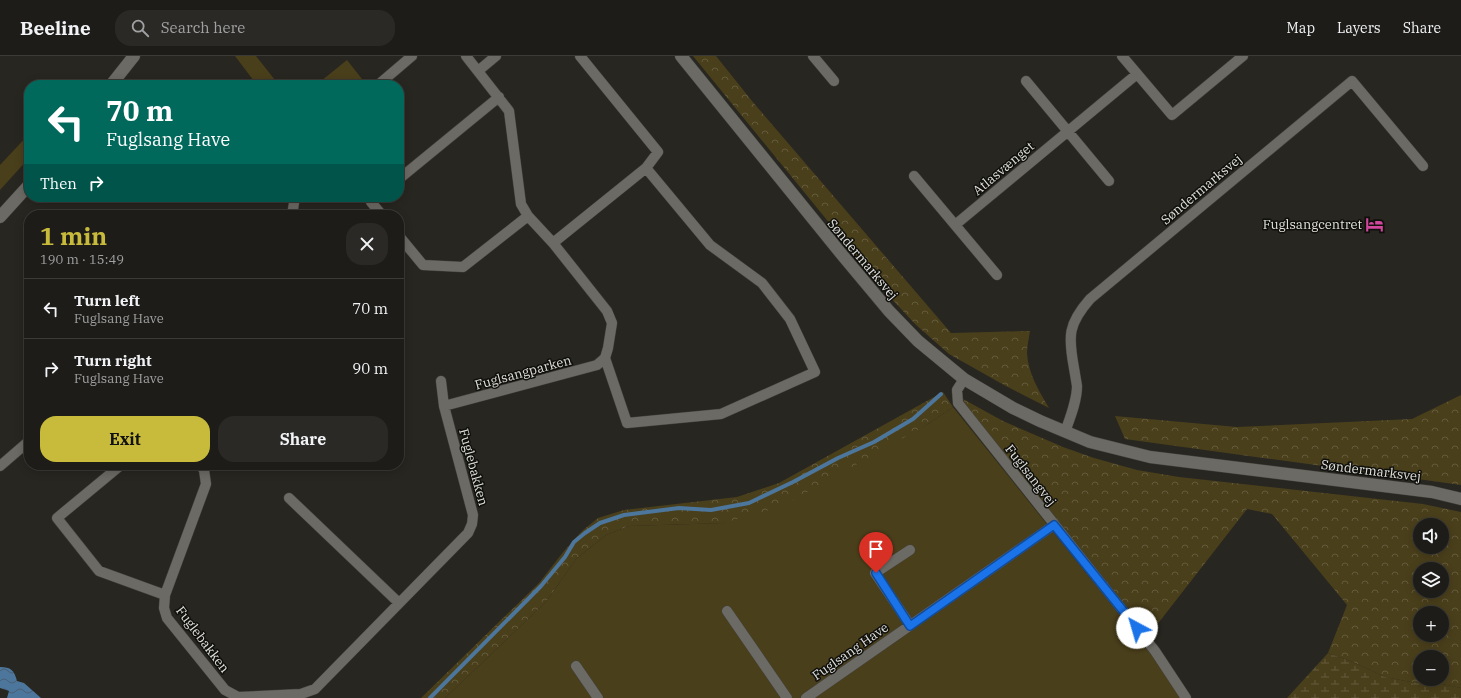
<!DOCTYPE html>
<meta charset="utf-8">
<style>
:root{--surface:#1d1c18;--page:#2a2925;--text:#f1f3f6;--muted:#a0a1a2;--line:#3b3a37;--accent:#c8bb3b}
body{margin:0;font-family:"IBM Plex Serif",serif;background:var(--page);color:var(--text);height:100vh;display:flex;flex-direction:column;font-size:15px;white-space:nowrap}
*{box-sizing:border-box;margin:0}
p{font-size:13px;color:var(--muted)}
.icon{flex:none;width:22px;height:22px;fill:none;stroke:currentColor;stroke-width:2;stroke-linecap:round;stroke-linejoin:round}
.map{position:relative;flex:1;overflow:hidden}
.drawer{position:absolute;left:24px;top:154px;width:380px;height:260px;display:flex;flex-direction:column;background:var(--surface);border-radius:16px;box-shadow:0 2px 10px #0003,0 0 0 1px var(--line)}
.drawer>*{flex:none}
.hud{position:absolute;left:24px;top:24px;width:380px;height:122px;border-radius:16px;box-shadow:0 2px 10px #0003,0 0 0 1px var(--line);background:#00695c;color:#fff;overflow:hidden}
.controls{position:absolute;left:1413px;top:462px;display:grid;gap:8px}
.controls a{display:grid;place-items:center;width:36px;height:36px;border-radius:50%;background:var(--surface);box-shadow:0 2px 10px #0003,0 0 0 1px var(--line);font-size:20px}
.pin{position:absolute;display:grid;place-items:center;width:34px;height:34px;color:#fff;margin:-41px -17px;border-radius:50% 50% 50% 0;rotate:-45deg;box-shadow:0 0 4px #0007}
.pin .icon{rotate:45deg}
.me{position:absolute;width:44px;margin:-22px;rotate:321deg;stroke-linejoin:round;filter:drop-shadow(0 0 3px #0008)}
.turn{display:flex;align-items:center;gap:14px;height:84px;padding:0 16px;font-size:18px}
.turn .icon{width:52px;height:52px;stroke-width:2.5}
.turn b{display:block;font-size:28px;line-height:34px}
.then{display:flex;align-items:center;height:38px;padding:0 16px;background:#0003;gap:8px;font-size:15px}
.round{display:grid;place-items:center;flex:none;width:42px;height:42px;border-radius:16px;background:var(--page)}
.head{display:flex;align-items:center;justify-content:space-between;height:68px;padding:0 16px}
h1{font-size:24px;font-weight:700;line-height:30px;color:var(--accent)}
.action{display:flex;gap:8px;margin-top:auto;padding:8px 16px}
.action a{flex:1;height:46px;border-radius:16px;background:var(--accent);color:#111;font-size:16px;font-weight:700;line-height:46px;text-align:center}
.action a+a{background:var(--page);color:var(--text)}
ul{padding:0;list-style:none}
li{display:flex;align-items:center;gap:12px;height:60px;padding:0 16px;border-top:1px solid var(--line)}
li div{flex:1}
li b{display:block;font-size:15px}
li em{font-style:normal}
header{display:flex;align-items:center;gap:24px;box-sizing:border-box;height:56px;padding:0 20px;background:var(--surface);border-bottom:1px solid var(--line)}
header strong{font-size:19px}
nav{display:flex;gap:22px;margin-inline-start:auto;font-size:14px}
.search{width:280px;height:36px;background:var(--page);display:flex;align-items:center;gap:10px;box-sizing:border-box;padding:0 14px;border-radius:16px;color:var(--muted);font-size:15px}
.map>svg:first-child{display:block}
</style>
<header>
<strong>Beeline</strong>
<div class="search"><svg class="icon" aria-label="search" viewBox="0 0 24 24"><circle cx="10" cy="10" r="6"/><path d="M15 15l6 6"/></svg>Search here</div>
<nav><a>Map</a><a>Layers</a><a>Share</a></nav>
</header>
<div class="map">
<svg width="1461" height="642" viewBox="0 0 1461 642">
<defs>
<pattern id="forest-crowns" width="20" height="18" patternUnits="userSpaceOnUse"><rect width="20" height="18" fill="#4a3f1b"/><path d="M2 6a3 3 0 1 1 6 0M12 15a3 3 0 1 1 6 0" fill="none" stroke="#645a3c"/></pattern>
<pattern id="wetland-marsh" width="20" height="14" patternUnits="userSpaceOnUse"><rect width="20" height="14" fill="#4a3f1b"/><path d="M1 5h8M5 5V1M11 12h8M15 12V8" fill="none" stroke="#645a3c"/></pattern>
<pattern id="water-waves" width="16" height="10" patternUnits="userSpaceOnUse"><rect width="16" height="10" fill="#4d769c"/><path d="M0 5q4-4 8 0t8 0" fill="none" stroke="#495f74"/></pattern>
</defs>
<rect width="100%" height="100%" fill="#272620"/>
<path fill="#4a3f1b" d="M 235,0 L 256,0 L 279,29 L 257,29 Z
M 347,4 L 362,23 L 354,29 L 316,29 Z
M 29,78 L 29,102 L 0,134 L 0,109 Z
M 953,351 L 1151,598 L 1172,628 L 1180,642 L 445,642 L 546,546 L 576,503 L 606,479 L 629,470 L 723,467 L 928,368 Z"/>
<path fill="url(#forest-crowns)" fill-rule="evenodd" d="M 693,0 L 716,0 L 752,45 L 951,277 L 1030,275 C 1029,282 1027,290 1027,297 C 1028,317 1039,335 1049,352 L 1004,329 L 949,298 L 915,268 L 889,240 Z
M 943,336 L 953,351 L 928,368 L 783,450 L 723,467 L 629,470 L 606,479 L 576,503 L 546,546 L 445,642 L 421,642 L 539,527 L 564,495 L 582,475 L 598,462 L 624,454 L 737,441 L 779,427 Z
M 1461,339 L 1461,429 L 1125,383 L 1115,360 L 1237,371 L 1412,363 Z
M 963,343 L 1003,365 L 1063,391 L 1094,402 L 1137,414 L 1179,421 L 1423,448 L 1461,456 L 1461,632 L 1442,628 L 1411,626 L 1385,621 L 1353,606 L 1328,597 L 1347,549 L 1272,458 L 1247,453 L 1149,579 L 967,353 ZM 1420,469 L 1442,469 L 1442,491 L 1420,491 ZM 1420,513 L 1442,513 L 1442,535 L 1420,535 ZM 1420,557 L 1442,557 L 1442,579 L 1420,579 ZM 1420,601 L 1442,601 L 1442,623 L 1420,623 Z"/>
<path fill="url(#wetland-marsh)" d="M 1328,597 L 1353,606 L 1385,621 L 1411,626 L 1442,628 L 1461,632 L 1461,642 L 1287,642 Z"/>
<path fill="url(#water-waves)" d="M 0,611 C 11,611 14,614 17,625 L 24,627 L 41,642 L 7,642 L 9,635 L 0,632 Z"/>
<g fill="none" stroke-linecap="round" stroke-linejoin="round">
<path stroke="#4d769c" stroke-width="4" d="M 430,642 L 541,530 L 565,501 L 574,486 L 585,477 L 600,467 L 624,459 L 679,452 L 711,454 L 749,447 L 793,426 L 838,402 L 874,386 L 913,363 L 941,338"/>
<defs>
<path id="minor" d="M 813,0 L 834,25
M 1122,0 L 1172,59 L 1243,0
M 478,15 L 496,0
M 1026,25 L 1109,125
M 378,29 L 412,0
M 914,120 L 997,219
M 399,123 L 499,41
M 377,141 L 371,146 L 382,159
M 292,159 L 295,141
M 955,169 L 1137,18
M 399,180 L 423,209 L 463,211 L 528,160
M 553,187 L 646,112 L 658,96 L 580,0
M 605,302 L 627,367 L 721,358 L 815,316 L 790,263 L 762,227 L 710,189 L 646,112
M 964,323 L 957,334 L 958,347 L 1155,595 L 1186,642
M 444,350 L 597,309 L 605,302 L 608,292 L 612,267 L 607,255 L 553,187 L 528,160 L 521,148 L 509,55 L 466,0
M 1065,376 C 1070,362 1077,345 1077,330 C 1076,324 1075,318 1074,312 C 1068,280 1068,268 1090,243 L 1352,25 L 1423,110
M 121,409 L 57,462 L 99,515 L 165,539
M 200,409 L 204,414 L 206,428 L 165,539 L 164,552 L 167,562 L 225,634 L 238,641 L 301,638 L 315,633 L 468,477 L 472,468 L 473,459 L 444,350 L 441,325
M 0,410 L 29,385
M 289,442 L 399,547
M 910,494 L 875,517 L 910,569
M 727,555 L 787,642
M 576,610 L 598,642
M 806,642 L 1054,469"/>
<path id="tertiary" d="M 681,0 L 843,200 L 889,255 L 918,285 L 964,323 L 1013,352 L 1040,365 L 1090,386 L 1150,401 L 1432,436 L 1461,443
M 111,29 L 134,0
M 0,161 L 29,129"/>
</defs>
<use href="#minor" stroke="#42413c" stroke-width="11"/>
<use href="#tertiary" stroke="#42413c" stroke-width="13"/>
<use href="#minor" stroke="#6c6a64" stroke-width="10"/>
<use href="#tertiary" stroke="#6c6a64" stroke-width="12"/>
</g>
<g fill="none" stroke-linecap="round" stroke-linejoin="round">
<defs>
<path id="route" d="M 876,517 L 910,570 L 1054,469 L 1137,572"/>
</defs>
<use href="#route" stroke="#114b97" stroke-width="10"/>
<use href="#route" stroke="#1a73e8" stroke-width="7"/>
</g>
<defs>
<symbol id="hotel-bare" viewBox="-9 -9 18 18"><path d="M-6-4.5h1.5V1H6V5H4.5V3h-9V5H-6ZM-4 0a1.8 1.8 0 1 1 3.6 0ZM.5 0V-2.5h3Q6-2.5 6 0Z" fill="#d1479c" stroke="#0f0f0c" stroke-width="2.5" paint-order="stroke"/></symbol>
</defs>
<g fill-rule="evenodd">
<use href="#hotel-bare" x="1362" y="156" width="25" height="25"/>
</g>
<g text-anchor="middle" stroke-width="3" stroke-linejoin="round" paint-order="stroke">
<g font-size="13" fill="#e1e0dc" stroke="#0f0f0c">
<text transform="translate(1003 112) rotate(-40)" y="5">Atlasvænget</text>
<text transform="translate(1201 133) rotate(-40)" y="5">Søndermarksvej</text>
<text transform="translate(863 203) rotate(50)" y="5">Søndermarksvej</text>
<text transform="translate(523 316) rotate(-15)" y="5">Fuglsangparken</text>
<text transform="translate(474 411) rotate(75)" y="5">Fuglebakken</text>
<text transform="translate(1371 414) rotate(7)" y="5">Søndermarksvej</text>
<text transform="translate(1031 419) rotate(52)" y="5">Fuglsangvej</text>
<text transform="translate(203 583) rotate(53)" y="5">Fuglebakken</text>
<text transform="translate(850 595) rotate(-35)" y="5">Fuglsang Have</text>
</g>
<g font-size="13" fill="#e1e0dc" stroke="#0f0f0c" text-anchor="end">
<text x="1362" y="173">Fuglsangcentret</text>
</g>
</g>
</svg>
<div class="controls">
<a><svg class="icon" aria-label="sound" viewBox="0 0 24 24"><path d="M4 9h4l5-4v14l-5-4H4zM17 9q2 3 0 6"/></svg></a>
<a><svg class="icon" aria-label="layers" viewBox="0 0 24 24"><path d="M12 4l9 5-9 5-9-5zM3 14l9 5 9-5"/></svg></a>
<a>+</a>
<a>−</a>
</div>
<div class="pin" style="left:876px;top:517px;background:#d93025"><svg class="icon" aria-label="arrive" viewBox="0 0 24 24"><path d="M6 21V4h12l-3 4 3 4H6"/></svg></div>
<svg class="me" style="left:1137px;top:572px" viewBox="-20 -20 40 40"><circle r="19" fill="#fff"/><path d="M0-13L10 11 0 6-10 11z" fill="#1a73e8"/></svg>
<div class="hud">
<div class="turn"><svg class="icon" aria-label="left" viewBox="0 0 24 24"><path d="M17 20v-9H6M10 6l-5 5 5 5"/></svg><div><b>70 m</b>Fuglsang Have</div></div>
<div class="then">Then<svg class="icon" aria-label="right" viewBox="0 0 24 24"><path d="M7 20v-9h11M14 6l5 5-5 5"/></svg></div>
</div>
<section class="drawer">
<div class="head"><div><h1>1 min</h1><p>190 m · 15:49</p></div><a class="round"><svg class="icon" aria-label="close" viewBox="0 0 24 24"><path d="M6 6l12 12M18 6L6 18"/></svg></a></div>
<ul>
<li><svg class="icon" aria-label="left" viewBox="0 0 24 24"><path d="M17 20v-9H6M10 6l-5 5 5 5"/></svg><div><b>Turn left</b><p>Fuglsang Have</p></div><em>70 m</em></li>
<li><svg class="icon" aria-label="right" viewBox="0 0 24 24"><path d="M7 20v-9h11M14 6l5 5-5 5"/></svg><div><b>Turn right</b><p>Fuglsang Have</p></div><em>90 m</em></li>
</ul>
<div class="action"><a>Exit</a><a>Share</a></div>
</section>
</div>
